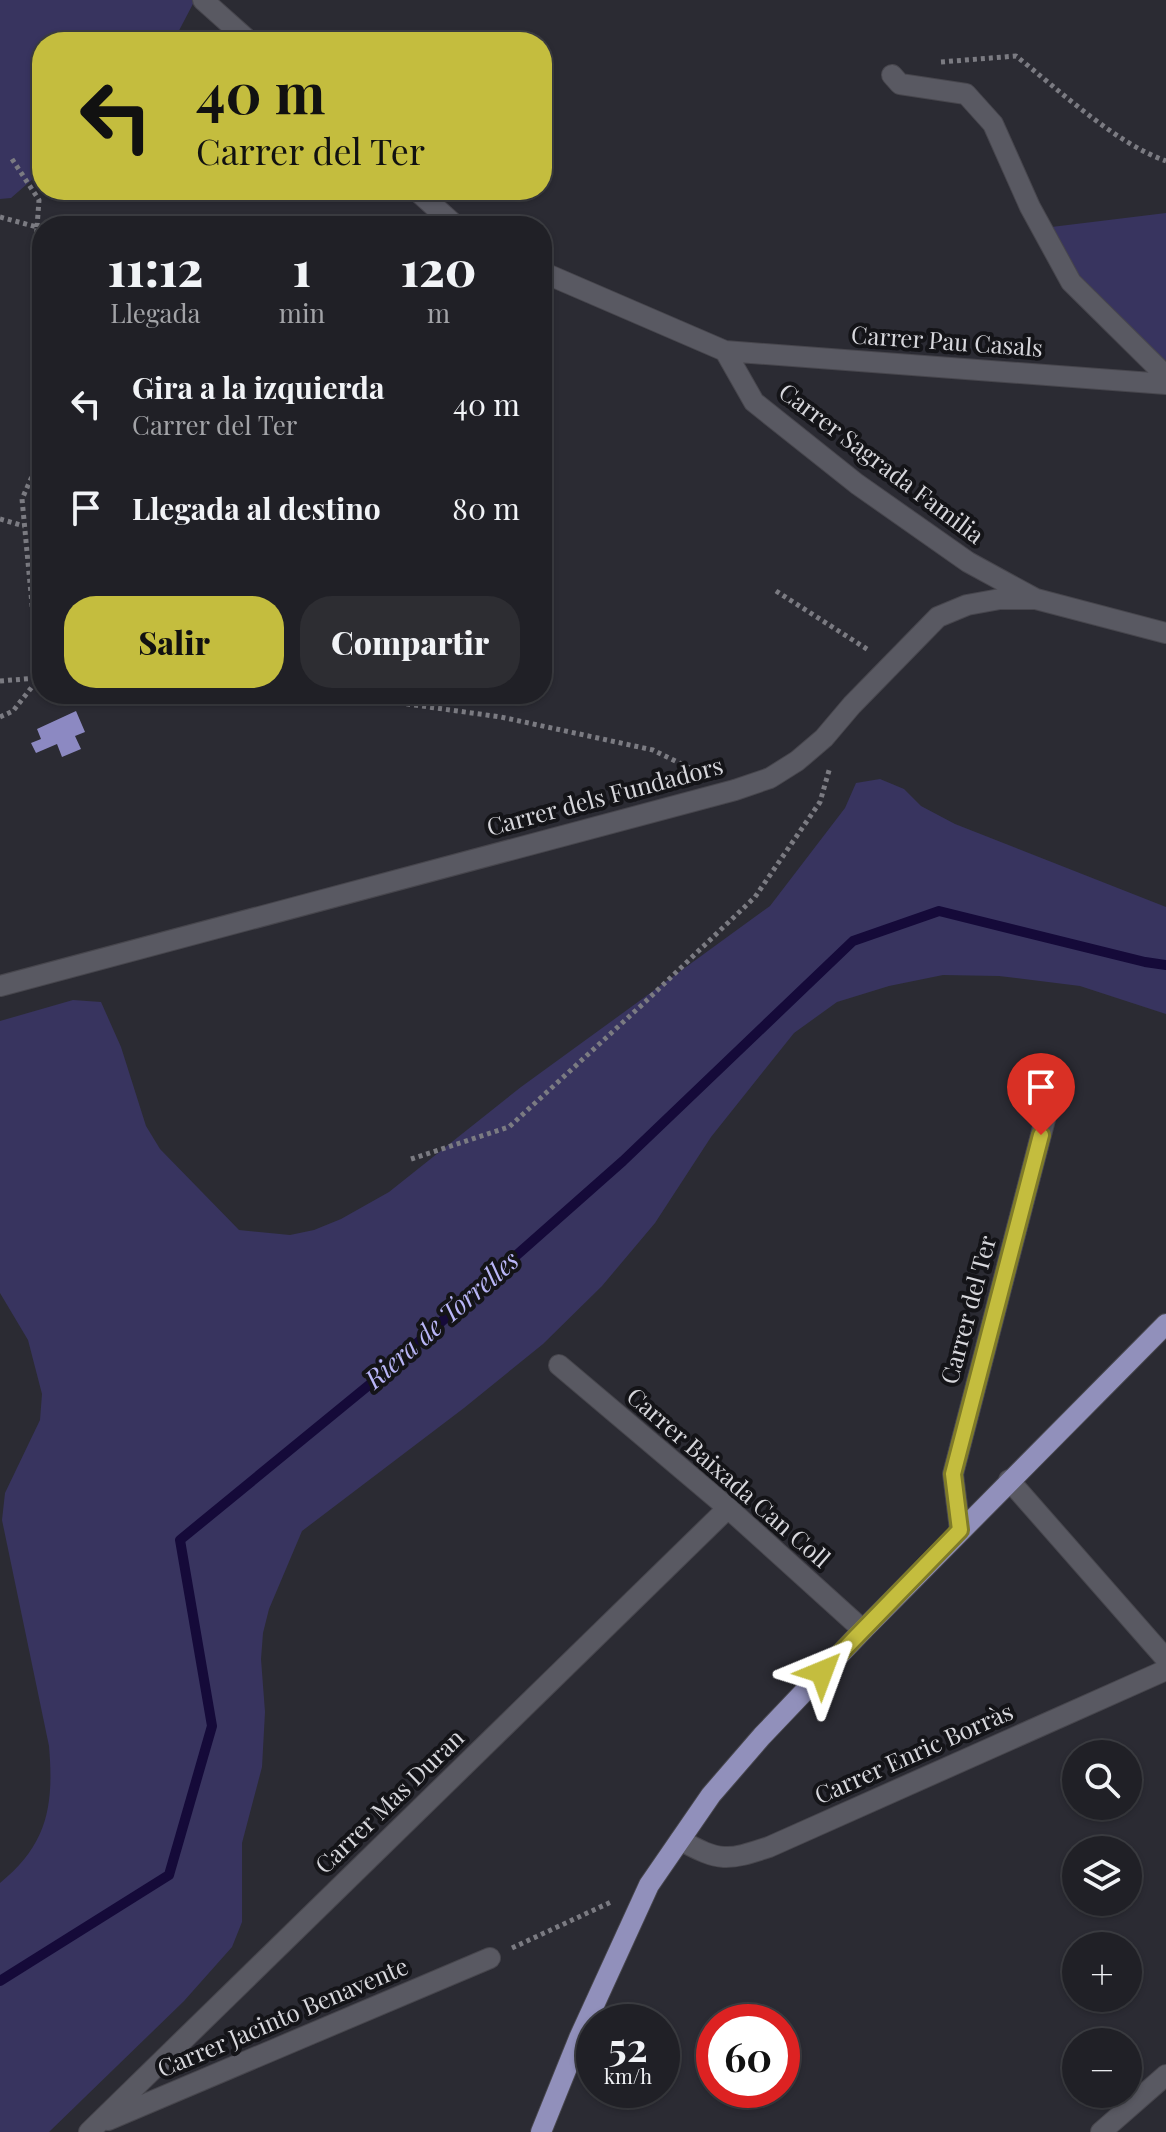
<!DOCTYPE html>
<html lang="es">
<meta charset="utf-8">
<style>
:root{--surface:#202026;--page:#2d2d32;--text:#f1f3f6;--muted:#a2a3a7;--line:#3d3e43;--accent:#c4bd3e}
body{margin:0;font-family:"Playfair Display",serif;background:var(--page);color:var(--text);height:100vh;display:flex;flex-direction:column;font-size:30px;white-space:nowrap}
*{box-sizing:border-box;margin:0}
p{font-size:26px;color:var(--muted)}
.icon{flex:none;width:44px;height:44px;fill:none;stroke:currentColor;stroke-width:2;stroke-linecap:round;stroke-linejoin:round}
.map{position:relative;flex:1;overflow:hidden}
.sheet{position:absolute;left:32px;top:216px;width:520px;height:488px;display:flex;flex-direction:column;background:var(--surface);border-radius:32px;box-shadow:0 2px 6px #0004,0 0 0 2px var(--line)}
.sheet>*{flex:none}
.banner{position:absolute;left:32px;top:32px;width:520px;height:168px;border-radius:32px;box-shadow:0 2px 6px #0004,0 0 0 2px var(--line);background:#c4bd3e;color:#111;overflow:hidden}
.tools{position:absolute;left:1062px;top:1740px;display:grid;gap:16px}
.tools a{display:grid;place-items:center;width:80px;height:80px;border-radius:50%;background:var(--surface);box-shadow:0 2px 6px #0004,0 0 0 2px var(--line);font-size:40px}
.speed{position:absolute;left:576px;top:2004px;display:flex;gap:16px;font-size:40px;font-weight:700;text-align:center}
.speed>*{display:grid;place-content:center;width:104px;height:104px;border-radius:50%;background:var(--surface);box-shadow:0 2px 6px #0004,0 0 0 2px var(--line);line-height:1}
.speed small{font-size:20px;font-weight:400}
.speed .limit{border:12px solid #d22;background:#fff;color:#111}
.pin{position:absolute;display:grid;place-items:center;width:68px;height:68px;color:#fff;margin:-82px -34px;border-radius:50% 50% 50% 0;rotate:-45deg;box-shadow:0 0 8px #0007}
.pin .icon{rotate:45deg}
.me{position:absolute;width:88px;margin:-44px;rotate:44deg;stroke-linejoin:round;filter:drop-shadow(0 0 6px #0008)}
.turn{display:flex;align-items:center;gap:28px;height:168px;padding:0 32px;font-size:36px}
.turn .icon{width:104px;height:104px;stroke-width:2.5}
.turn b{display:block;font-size:56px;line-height:68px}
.eta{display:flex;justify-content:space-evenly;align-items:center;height:136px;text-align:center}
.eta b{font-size:48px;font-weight:800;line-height:56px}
.action{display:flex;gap:16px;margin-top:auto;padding:16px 32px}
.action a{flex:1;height:92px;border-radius:32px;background:var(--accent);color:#111;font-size:32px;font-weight:800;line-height:92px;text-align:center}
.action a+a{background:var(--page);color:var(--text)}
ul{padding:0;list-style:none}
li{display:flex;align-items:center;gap:24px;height:104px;padding:0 32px}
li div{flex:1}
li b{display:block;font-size:30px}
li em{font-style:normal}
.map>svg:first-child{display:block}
</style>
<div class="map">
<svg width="1166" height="2132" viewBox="0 0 1166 2132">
<rect width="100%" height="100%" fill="#2b2b33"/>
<path fill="#38345f" d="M 0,0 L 195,0 L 173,42 L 42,42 L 42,171 L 11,198 L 0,199 Z
M 1166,213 L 1166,360 L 1145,361 L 1035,229 Z
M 880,779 L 904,789 L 921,806 L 955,824 L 1166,907 L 1166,1014 L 1080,986 L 999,976 L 943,975 L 889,986 L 837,1002 L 794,1033 L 711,1137 L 655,1223 L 602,1286 L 543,1344 L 464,1408 L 302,1531 L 269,1609 L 263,1633 L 261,1659 L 265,1712 L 262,1767 L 242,1843 L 242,1922 L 232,1947 L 184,2001 L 49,2132 L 0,2132 L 0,1883 C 48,1844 54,1805 49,1746 L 2,1520 L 5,1493 L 40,1420 L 42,1394 L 28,1340 L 0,1293 L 0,1021 L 73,1000 L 101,1002 L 121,1047 L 146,1126 L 160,1149 L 239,1230 L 290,1235 L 314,1230 L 341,1219 L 389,1192 L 521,1087 L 770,906 L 845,808 L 856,783 Z"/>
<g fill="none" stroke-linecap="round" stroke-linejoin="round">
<path stroke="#150a39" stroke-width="10" d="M 0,1981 L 169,1875 L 212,1726 L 180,1540 L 380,1376 L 623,1161 L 853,941 L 939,911 L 1145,962 L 1166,965"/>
</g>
<path fill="#8c89c2" d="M 76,711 L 85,732 L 75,736 L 81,749 L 62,757 L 57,744 L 36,753 L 31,743 L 41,739 L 37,729 Z"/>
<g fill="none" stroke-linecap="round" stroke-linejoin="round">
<defs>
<path id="minor" d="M 203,0 L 250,42
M 892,75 L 900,84 L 966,94 L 993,124 L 1030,207 L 1071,282 L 1166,376
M 416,190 L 456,226
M 542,272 L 725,351 L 754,402 L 857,484 L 968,562 L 1034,598
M 725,351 L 1166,384
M 0,986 L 735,790 L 770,778 L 797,761 L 824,738 L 852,705 L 938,617 L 967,605 L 1000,599 L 1036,599 L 1166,633
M 559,1365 L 728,1508 L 863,1630
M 1009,1480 L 1166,1659
M 960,1530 L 953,1474 L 1049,1104
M 680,1840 C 720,1862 727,1861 769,1847 L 1166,1670
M 108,2120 L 490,1958
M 89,2132 L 728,1508
M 1101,2132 L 1166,2075"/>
<path id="major" d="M 541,2132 L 579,2038 L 649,1885 L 711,1795 L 762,1736 L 863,1630 L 1166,1324"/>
</defs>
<use href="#minor" stroke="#47464d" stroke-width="22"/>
<use href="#major" stroke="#47464d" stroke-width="22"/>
<path stroke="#7b7b82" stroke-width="5" stroke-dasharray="4 4" stroke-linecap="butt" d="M 941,62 L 1016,56 C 1059,90 1115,143 1166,161
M 12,159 L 39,200 L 37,227
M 0,217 L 37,227 L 35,269 L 42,341
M 0,519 L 24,526
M 776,591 L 870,651
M 0,681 L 37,678
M 335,694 L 501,717 L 653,750 L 698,772
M 0,717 L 13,711 L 39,678 L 22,499 L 42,454
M 411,1159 L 509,1127 L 645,1002 L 755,897 L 820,802 L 830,767
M 512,1948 L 611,1902"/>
<use href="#minor" stroke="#595962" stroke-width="20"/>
<use href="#major" stroke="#9190bb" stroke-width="20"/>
</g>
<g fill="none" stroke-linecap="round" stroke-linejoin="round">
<defs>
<path id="route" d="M 822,1672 L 960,1530 L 953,1474 L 1041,1135"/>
</defs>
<use href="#route" stroke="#7f7b28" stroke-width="20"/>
<use href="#route" stroke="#c4bd3e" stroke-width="14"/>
</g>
<g text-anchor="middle" stroke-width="8" stroke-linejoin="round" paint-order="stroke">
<g font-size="24" fill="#d7d7dc" stroke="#141418">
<text transform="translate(947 342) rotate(4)" y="8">Carrer Pau Casals</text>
<text transform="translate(881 464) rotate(37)" y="8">Carrer Sagrada Familia</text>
<text transform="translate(605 797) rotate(-15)" y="8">Carrer dels Fundadors</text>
<text transform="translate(969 1310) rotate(-75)" y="8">Carrer del Ter</text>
<text transform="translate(728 1478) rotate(41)" y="8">Carrer Baixada Can Coll</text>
<text transform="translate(914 1754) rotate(-24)" y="8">Carrer Enric Borràs</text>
<text transform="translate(390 1802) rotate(-44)" y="8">Carrer Mas Duran</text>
<text transform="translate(283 2018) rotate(-23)" y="8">Carrer Jacinto Benavente</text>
</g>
<g font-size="26" font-style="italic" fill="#b9b6f7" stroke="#141418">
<text transform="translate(442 1320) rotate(-41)" y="9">Riera de Torrelles</text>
</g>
</g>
</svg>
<div class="tools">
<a><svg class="icon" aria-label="search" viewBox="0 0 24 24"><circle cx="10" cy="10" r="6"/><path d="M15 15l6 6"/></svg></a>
<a><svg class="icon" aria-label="layers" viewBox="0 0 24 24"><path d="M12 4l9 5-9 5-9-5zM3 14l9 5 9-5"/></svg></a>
<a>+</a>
<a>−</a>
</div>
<div class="speed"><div>52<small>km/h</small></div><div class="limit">60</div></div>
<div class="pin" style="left:1041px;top:1135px;background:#d93025"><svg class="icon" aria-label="arrive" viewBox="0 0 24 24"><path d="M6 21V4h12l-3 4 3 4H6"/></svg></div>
<svg class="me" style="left:822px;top:1672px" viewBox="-20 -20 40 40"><path d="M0-17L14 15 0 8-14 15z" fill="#c4bd3e" stroke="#fff" stroke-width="4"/></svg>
<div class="banner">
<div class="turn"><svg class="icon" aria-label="left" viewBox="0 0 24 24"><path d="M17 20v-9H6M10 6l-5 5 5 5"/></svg><div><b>40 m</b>Carrer del Ter</div></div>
</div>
<section class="sheet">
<div class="eta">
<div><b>11:12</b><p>Llegada</p></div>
<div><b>1</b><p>min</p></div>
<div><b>120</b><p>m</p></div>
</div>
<ul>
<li><svg class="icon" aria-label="left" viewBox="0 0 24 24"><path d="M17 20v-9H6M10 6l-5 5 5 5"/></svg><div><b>Gira a la izquierda</b><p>Carrer del Ter</p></div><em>40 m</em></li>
<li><svg class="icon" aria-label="arrive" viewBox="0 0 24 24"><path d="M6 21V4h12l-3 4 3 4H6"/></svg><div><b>Llegada al destino</b></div><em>80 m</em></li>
</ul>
<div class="action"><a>Salir</a><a>Compartir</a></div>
</section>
</div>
